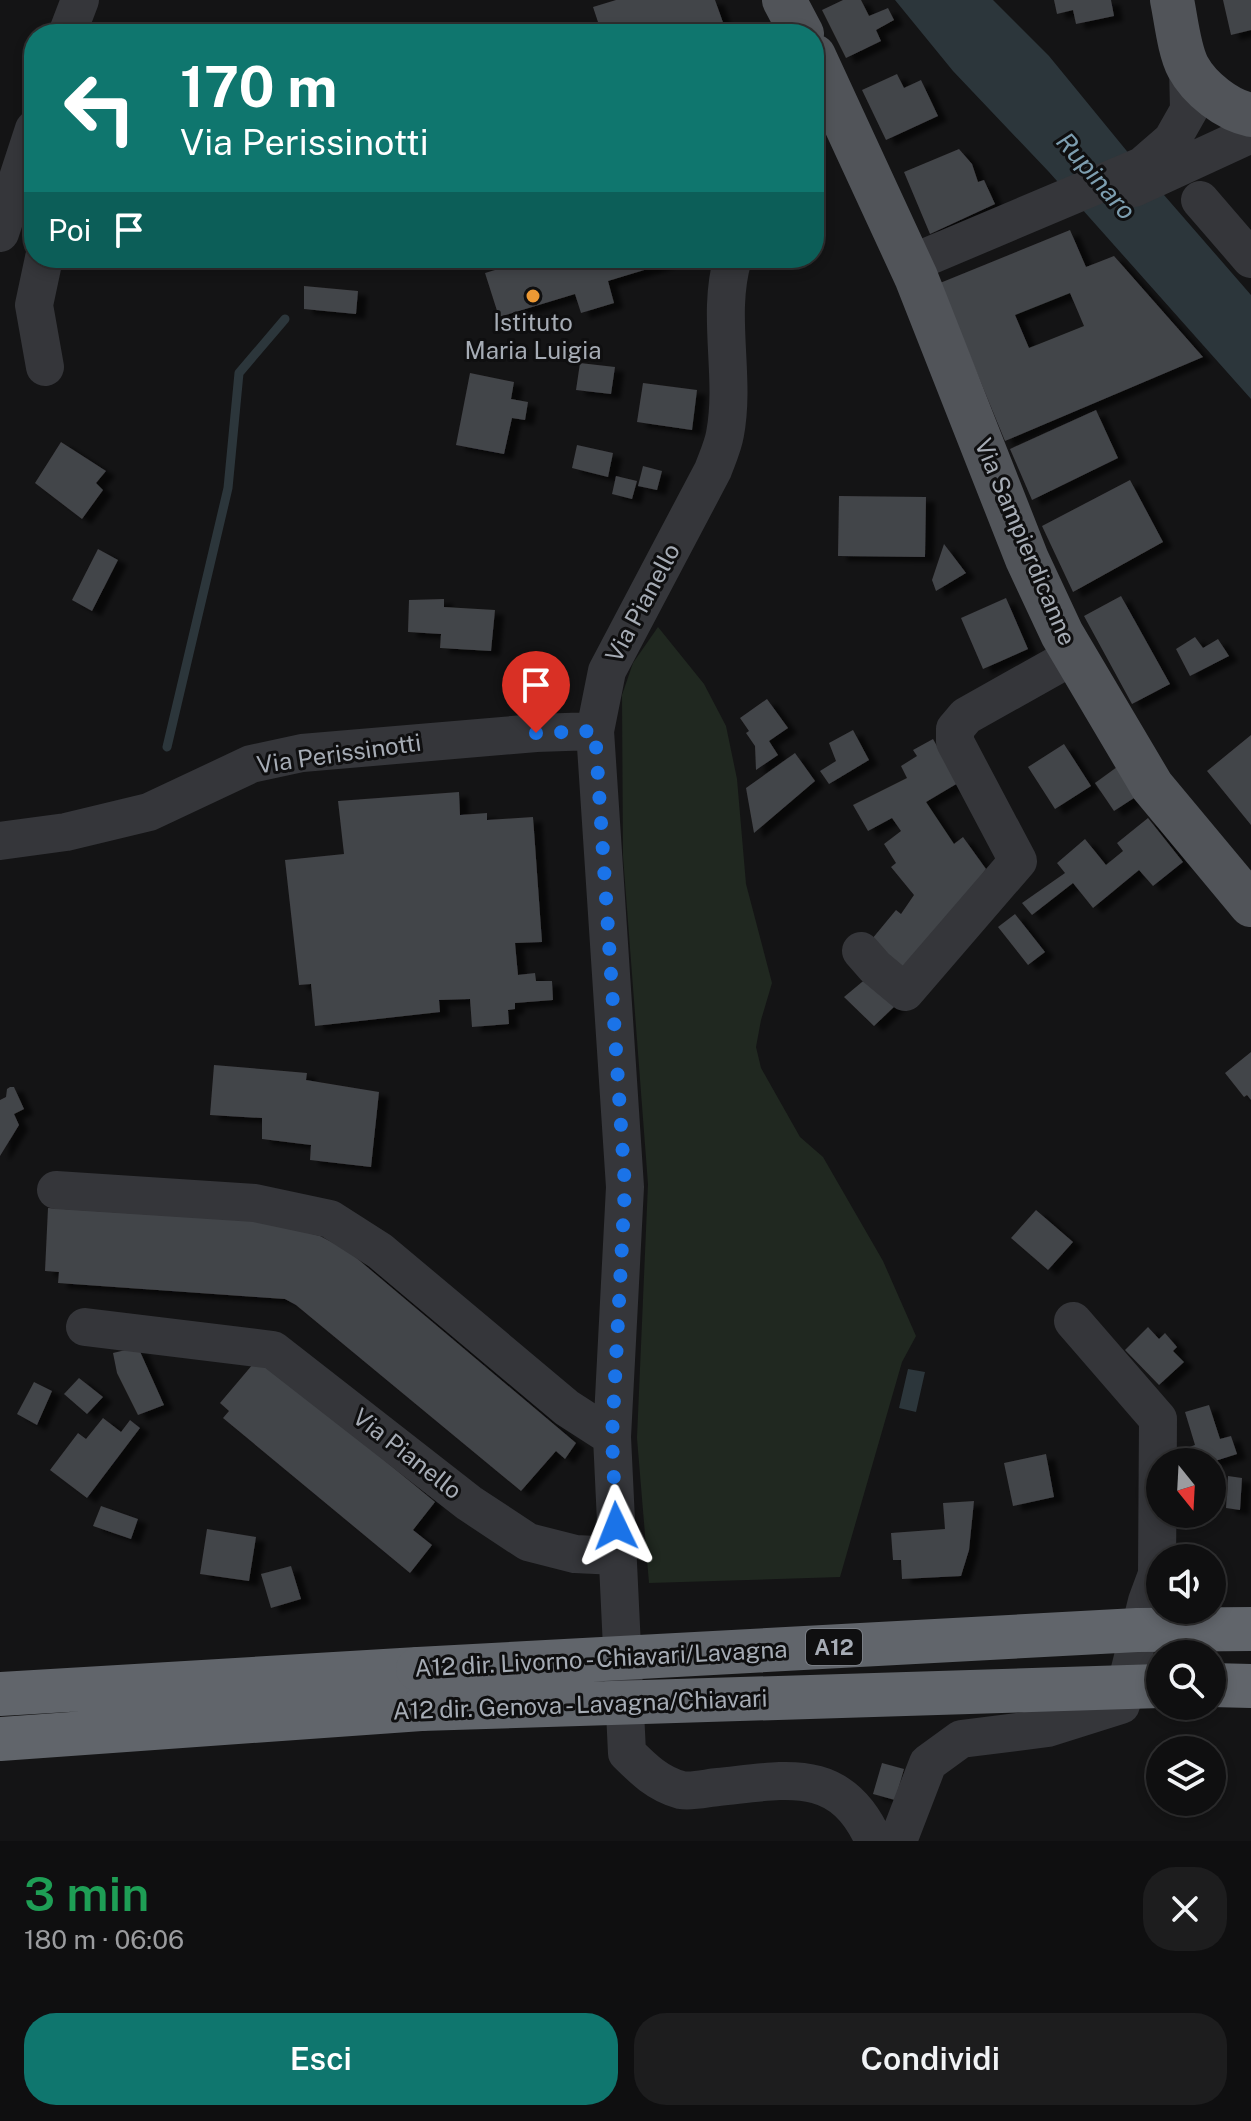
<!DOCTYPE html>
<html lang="it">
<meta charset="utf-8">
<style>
:root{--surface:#0f0f10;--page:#1d1d1e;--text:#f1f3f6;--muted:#9b9c9f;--line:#2f2f30;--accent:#0f766e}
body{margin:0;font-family:"Public Sans",sans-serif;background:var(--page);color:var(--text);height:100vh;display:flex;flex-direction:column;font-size:30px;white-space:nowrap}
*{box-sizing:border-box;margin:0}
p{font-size:26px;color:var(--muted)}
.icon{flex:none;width:44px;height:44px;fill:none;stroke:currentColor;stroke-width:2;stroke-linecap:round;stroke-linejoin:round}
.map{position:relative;height:1841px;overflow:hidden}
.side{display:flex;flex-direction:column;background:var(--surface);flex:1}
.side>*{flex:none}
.hud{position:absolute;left:24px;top:24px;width:800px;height:244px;border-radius:32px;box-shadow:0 4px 12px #0003,0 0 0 2px var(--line);background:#0f766e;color:#fff;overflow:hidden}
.needle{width:52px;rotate:162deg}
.tools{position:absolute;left:1146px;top:1448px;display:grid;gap:16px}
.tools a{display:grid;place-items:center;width:80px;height:80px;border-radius:50%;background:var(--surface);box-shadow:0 4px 12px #0003,0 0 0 2px var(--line);font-size:40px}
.pin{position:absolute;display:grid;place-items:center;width:68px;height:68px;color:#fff;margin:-82px -34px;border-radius:50% 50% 50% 0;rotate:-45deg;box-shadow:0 0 8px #0007}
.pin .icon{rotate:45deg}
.me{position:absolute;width:88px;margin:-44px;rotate:358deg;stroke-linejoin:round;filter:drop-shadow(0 0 6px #0008)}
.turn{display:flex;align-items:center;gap:28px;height:168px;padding:0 24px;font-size:36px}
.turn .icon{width:104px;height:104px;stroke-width:2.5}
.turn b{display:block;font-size:56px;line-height:68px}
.then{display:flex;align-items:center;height:76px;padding:0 24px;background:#0003;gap:16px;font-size:30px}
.round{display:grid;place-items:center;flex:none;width:84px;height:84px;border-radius:32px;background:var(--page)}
.head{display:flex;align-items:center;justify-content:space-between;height:136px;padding:0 24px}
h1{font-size:48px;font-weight:600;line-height:60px;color:#1e9e55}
.action{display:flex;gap:16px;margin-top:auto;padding:16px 24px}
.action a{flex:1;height:92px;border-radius:32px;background:var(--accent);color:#fff;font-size:32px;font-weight:600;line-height:92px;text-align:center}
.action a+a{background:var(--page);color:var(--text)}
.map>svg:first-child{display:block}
</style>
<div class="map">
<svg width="1251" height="1841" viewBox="0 0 1251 1841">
<defs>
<filter id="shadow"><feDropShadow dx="9" dy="5" stdDeviation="2" flood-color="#0009"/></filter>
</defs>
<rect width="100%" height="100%" fill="#141415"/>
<path fill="#202820" d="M 205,23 L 344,24 L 344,34 L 204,34 Z
M 658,627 L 704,684 L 726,726 L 737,779 L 746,884 L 772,983 L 761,1020 L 756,1047 L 761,1068 L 800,1137 L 823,1157 L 883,1261 L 916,1336 L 902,1362 L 840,1577 L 649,1583 L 637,1438 L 648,1184 L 623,856 L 622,695 L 633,663 Z"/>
<path fill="#2c363b" d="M 895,0 L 993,0 L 1049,56 L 1144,172 L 1251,295 L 1251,399 L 1049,172 L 953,71 Z
M 908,1369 L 925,1372 L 916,1412 L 899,1408 Z"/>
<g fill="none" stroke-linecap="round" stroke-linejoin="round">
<path stroke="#2c363b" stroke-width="9" d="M 167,747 L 228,488 L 239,373 L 285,319"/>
</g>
<path fill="#434448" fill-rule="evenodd" filter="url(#shadow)" d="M 616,0 L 715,0 L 725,28 L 717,30 L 719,34 L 684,34 L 682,29 L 670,34 L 602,34 L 593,7 Z
M 843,0 L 861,0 L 869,16 L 888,8 L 894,20 L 876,30 L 881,41 L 846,58 L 822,10 Z
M 1054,0 L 1111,0 L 1114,16 L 1076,24 L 1073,10 L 1057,14 Z
M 1223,0 L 1251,0 L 1251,30 L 1231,35 Z
M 897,74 L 904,88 L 921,80 L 938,116 L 886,140 L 862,90 Z
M 959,149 L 972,164 L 978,182 L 984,180 L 995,204 L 930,234 L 904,172 Z
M 1070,230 L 1086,267 L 1114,256 L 1203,357 L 1005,441 L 940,283 ZM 1070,293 L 1084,326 L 1029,348 L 1015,315 Z
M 535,258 L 667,258 L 664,264 L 608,281 L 614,303 L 581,313 L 575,294 L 499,317 L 485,273 Z
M 304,286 L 358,291 L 356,314 L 304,309 Z
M 580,363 L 615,367 L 611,394 L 576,390 Z
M 470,373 L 514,382 L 511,399 L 528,402 L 525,420 L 512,418 L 504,454 L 456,445 Z
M 643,383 L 697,390 L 692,430 L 637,422 Z
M 1096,410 L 1118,458 L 1032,500 L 1010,449 Z
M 61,442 L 106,471 L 96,483 L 103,490 L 82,519 L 35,483 Z
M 577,445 L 613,453 L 608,477 L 572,468 Z
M 643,466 L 662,471 L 657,490 L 638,486 Z
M 616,476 L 637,481 L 632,499 L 612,494 Z
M 1130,480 L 1163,542 L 1073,592 L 1042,526 Z
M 839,496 L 926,497 L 925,557 L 838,556 Z
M 944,544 L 966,573 L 936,591 L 932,580 Z
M 98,549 L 118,560 L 92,611 L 72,600 Z
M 1121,596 L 1170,684 L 1132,704 L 1084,616 Z
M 1006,598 L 1028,649 L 983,669 L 961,618 Z
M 444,599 L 444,607 L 495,610 L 491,651 L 440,648 L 441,634 L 408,632 L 409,600 Z
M 1195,637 L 1203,648 L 1218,639 L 1229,656 L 1190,676 L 1176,649 Z
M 767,699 L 788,728 L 769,741 L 778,755 L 756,770 L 755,746 L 746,733 L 749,731 L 740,718 Z
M 853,730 L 869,760 L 829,784 L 820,771 L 836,761 L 829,743 Z
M 1251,735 L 1251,825 L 1207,771 Z
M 933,739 L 958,783 L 926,802 L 954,844 L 963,837 L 986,869 L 908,977 L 867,945 L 896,910 L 901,914 L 914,895 L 891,867 L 896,863 L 884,844 L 901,831 L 892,818 L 868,831 L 853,805 L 907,778 L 901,766 L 917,756 L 913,750 Z
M 1064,744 L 1091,786 L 1055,809 L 1028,767 Z
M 795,753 L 815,781 L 754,833 L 746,788 Z
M 1117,767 L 1137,796 L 1114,811 L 1095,783 Z
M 459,792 L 460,815 L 487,813 L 487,820 L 533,817 L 542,942 L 515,943 L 518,975 L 535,973 L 536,981 L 552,981 L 553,1000 L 515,1003 L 515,1009 L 508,1010 L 509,1024 L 472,1027 L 470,999 L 439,1000 L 440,1012 L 315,1026 L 311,984 L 299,985 L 285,860 L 344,854 L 338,801 Z
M 1148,818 L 1183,862 L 1153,886 L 1139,870 L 1093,908 L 1073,883 L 1032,915 L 1022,903 L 1065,873 L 1057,863 L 1085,839 L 1106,865 L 1123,851 L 1117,843 Z
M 1015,914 L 1045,952 L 1028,965 L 998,927 Z
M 868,977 L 897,1004 L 874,1026 L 844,997 Z
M 1251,1052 L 1251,1100 L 1247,1095 L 1244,1097 L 1225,1073 Z
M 214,1065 L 307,1073 L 306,1080 L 379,1092 L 371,1167 L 310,1160 L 311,1145 L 262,1139 L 262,1118 L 210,1115 Z
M 10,1087 L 14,1087 L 24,1109 L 14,1114 L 19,1125 L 0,1156 L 0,1100 L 6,1097 L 7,1089 Z
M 48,1208 L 266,1222 L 320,1236 L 347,1250 L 576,1443 L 565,1459 L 556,1451 L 521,1491 L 296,1305 L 285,1299 L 58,1283 L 59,1272 L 45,1271 Z
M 1036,1210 L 1073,1242 L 1048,1270 L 1011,1238 Z
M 1148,1327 L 1159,1339 L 1165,1333 L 1177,1347 L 1173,1351 L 1184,1362 L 1159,1385 L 1125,1350 Z
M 138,1347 L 164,1405 L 138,1415 L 117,1373 L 113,1353 Z
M 259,1357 L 435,1502 L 413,1530 L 432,1545 L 410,1573 L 223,1418 L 229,1411 L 220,1403 Z
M 79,1378 L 103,1397 L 87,1414 L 64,1394 Z
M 34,1382 L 52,1391 L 37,1425 L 17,1414 Z
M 1209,1405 L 1220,1439 L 1231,1436 L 1237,1454 L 1212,1462 L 1188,1462 L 1184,1449 L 1195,1445 L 1185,1412 Z
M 103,1418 L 121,1432 L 130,1420 L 140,1428 L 87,1498 L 50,1470 L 78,1433 L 86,1439 Z
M 1046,1454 L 1054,1497 L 1013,1506 L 1004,1463 Z
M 1228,1476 L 1242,1478 L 1240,1510 L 1226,1508 Z
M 974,1501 L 969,1550 L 961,1576 L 902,1579 L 901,1560 L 893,1560 L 891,1533 L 945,1529 L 943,1503 Z
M 101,1506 L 138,1519 L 131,1539 L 93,1526 Z
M 207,1529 L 256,1537 L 249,1581 L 200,1574 Z
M 291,1566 L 301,1599 L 271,1608 L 261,1574 Z
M 882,1763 L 904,1769 L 895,1800 L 873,1794 Z"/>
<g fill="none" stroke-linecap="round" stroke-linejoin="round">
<path stroke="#35363a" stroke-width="38" d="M 67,34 L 80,0
M 1134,188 L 1251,134
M 1200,200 L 1251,259
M 0,233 L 34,129
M 44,258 L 34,305 L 45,367
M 733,258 C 716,315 736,376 725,434 C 723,446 717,459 713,470 L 607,671 L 595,731 L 625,1187 L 612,1437 L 627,1753 C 643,1769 658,1784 681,1790 C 692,1792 707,1788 718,1787 C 786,1780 841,1765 874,1841
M 910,264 L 1142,166 L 1172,140 L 1189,110 L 1188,66
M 0,841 L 66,832 L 149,812 L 251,764 L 302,753 L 536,733 L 595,731
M 861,951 L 875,967 L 905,992 L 1018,861 L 955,742 L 955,729 L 966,716 L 1073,656
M 56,1190 L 255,1203 L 330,1219 L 380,1251 L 567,1408 L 612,1437
M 85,1327 L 273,1350 L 469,1503 L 528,1542 L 575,1554 L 617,1556
M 898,1841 L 928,1763 L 961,1739 L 1048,1728 L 1121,1705 L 1147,1601 L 1157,1574 L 1158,1419 L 1073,1321"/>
<path stroke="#515459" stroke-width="44" d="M 784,0 L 802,34
M 1172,0 C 1176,19 1179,50 1188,67 C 1200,89 1227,110 1251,115
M 814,56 L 916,277 L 1027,559 L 1062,634 L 1152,786 L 1251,905"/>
<path stroke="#61656b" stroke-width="44" d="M 1212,1685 L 1251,1686
M 0,1694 L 418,1669
M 0,1739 L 421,1709"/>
<path stroke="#61656b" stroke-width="44" d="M 418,1669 L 1137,1630 L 1251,1629
M 421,1709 L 1160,1686"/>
</g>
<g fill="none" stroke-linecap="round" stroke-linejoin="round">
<path stroke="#1a73e8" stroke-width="14" stroke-dasharray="0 25.2" d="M 536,733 L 595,731 L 625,1187 L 612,1437 L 616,1526"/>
</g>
<circle fill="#ed9934" stroke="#0f0f10" stroke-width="3" cx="533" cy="296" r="8"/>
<g text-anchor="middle" stroke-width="6" stroke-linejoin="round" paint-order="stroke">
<rect fill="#0f0f10" stroke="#797d84" stroke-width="2" x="806" y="1629" width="56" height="36" rx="6"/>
<g font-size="22" font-weight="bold" fill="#a6acb5">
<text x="834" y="1655">A12</text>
</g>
<g font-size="24" fill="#a6acb5" stroke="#0f0f10">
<text x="533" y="331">Istituto<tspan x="533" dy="28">Maria Luigia</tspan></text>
</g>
<g font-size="24" fill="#a6acb5" stroke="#0f0f10">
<text transform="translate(1025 542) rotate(67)" y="8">Via Sampierdicanne</text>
<text transform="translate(643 603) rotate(-62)" y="8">Via Pianello</text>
<text transform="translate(339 754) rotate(-8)" y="8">Via Perissinotti</text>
<text transform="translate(407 1454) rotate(38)" y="8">Via Pianello</text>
<text transform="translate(601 1659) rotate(-3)" y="8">A12 dir. Livorno - Chiavari/Lavagna</text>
<text transform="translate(580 1705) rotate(-2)" y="8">A12 dir. Genova - Lavagna/Chiavari</text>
</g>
<g font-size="26" font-style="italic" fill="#7d9eb0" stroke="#0f0f10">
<text transform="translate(1096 176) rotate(49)" y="9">Rupinaro</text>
</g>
</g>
</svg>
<div class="tools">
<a><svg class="needle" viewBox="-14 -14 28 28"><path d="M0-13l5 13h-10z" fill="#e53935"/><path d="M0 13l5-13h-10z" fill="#9b9c9f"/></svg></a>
<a><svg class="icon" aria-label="sound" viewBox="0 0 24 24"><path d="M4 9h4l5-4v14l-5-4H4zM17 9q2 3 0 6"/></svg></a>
<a><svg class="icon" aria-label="search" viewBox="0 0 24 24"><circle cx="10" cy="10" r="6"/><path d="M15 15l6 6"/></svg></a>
<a><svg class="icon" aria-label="layers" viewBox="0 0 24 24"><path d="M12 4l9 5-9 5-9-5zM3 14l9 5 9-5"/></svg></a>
</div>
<div class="pin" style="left:536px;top:733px;background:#d93025"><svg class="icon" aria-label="arrive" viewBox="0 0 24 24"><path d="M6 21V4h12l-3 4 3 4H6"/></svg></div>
<svg class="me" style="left:616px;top:1526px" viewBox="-20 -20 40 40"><path d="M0-17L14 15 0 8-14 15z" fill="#1a73e8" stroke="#fff" stroke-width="4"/></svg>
<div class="hud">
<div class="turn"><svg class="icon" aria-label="left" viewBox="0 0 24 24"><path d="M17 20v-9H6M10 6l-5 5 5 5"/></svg><div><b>170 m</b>Via Perissinotti</div></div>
<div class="then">Poi<svg class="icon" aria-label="arrive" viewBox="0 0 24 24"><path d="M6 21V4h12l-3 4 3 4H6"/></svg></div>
</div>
</div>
<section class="side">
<div class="head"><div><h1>3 min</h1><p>180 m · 06:06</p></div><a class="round"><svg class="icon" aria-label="close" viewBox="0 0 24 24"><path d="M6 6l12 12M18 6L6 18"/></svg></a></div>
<div class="action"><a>Esci</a><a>Condividi</a></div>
</section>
